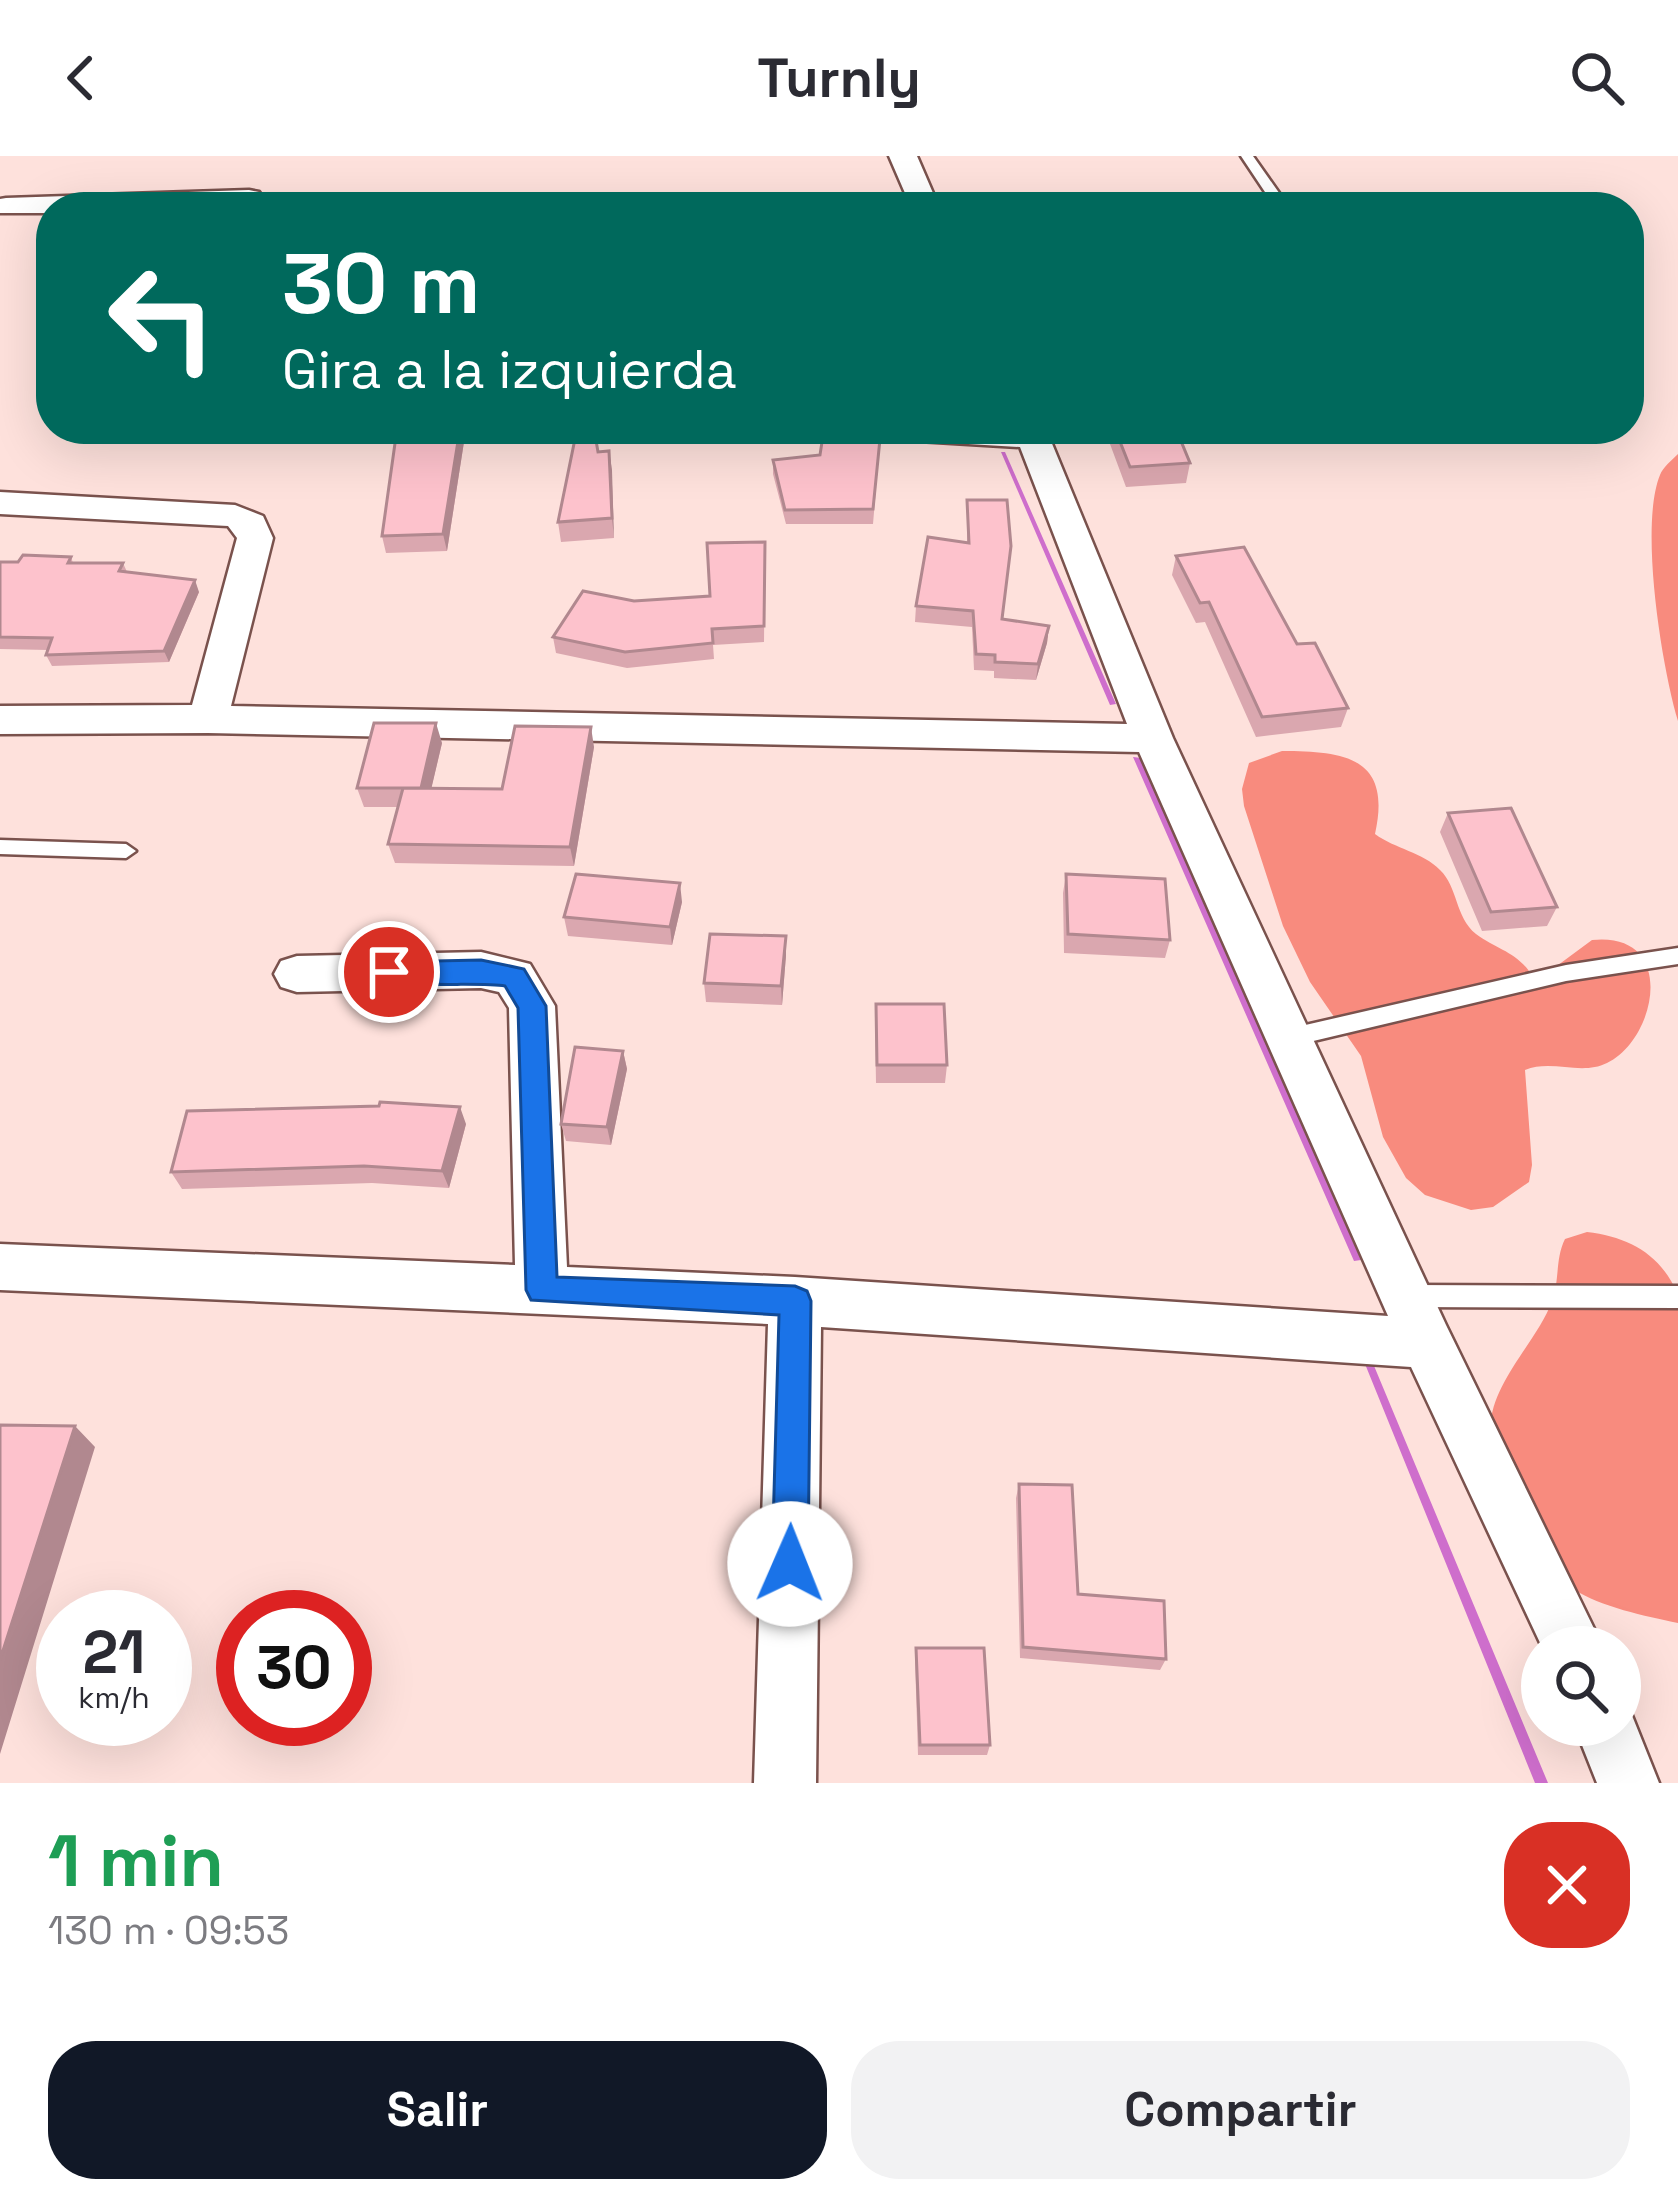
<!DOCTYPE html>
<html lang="es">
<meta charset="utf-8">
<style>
:root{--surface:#fff;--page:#f2f2f3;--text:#2b2b33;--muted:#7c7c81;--accent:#111827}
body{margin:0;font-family:"Space Grotesk",sans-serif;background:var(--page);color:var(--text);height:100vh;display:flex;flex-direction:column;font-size:45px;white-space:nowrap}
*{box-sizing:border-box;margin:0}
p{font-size:39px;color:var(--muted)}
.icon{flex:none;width:66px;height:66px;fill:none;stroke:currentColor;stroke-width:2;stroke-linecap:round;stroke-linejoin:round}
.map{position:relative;height:1627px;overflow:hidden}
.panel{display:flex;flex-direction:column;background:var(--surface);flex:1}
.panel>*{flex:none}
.banner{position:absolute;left:36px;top:36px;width:1608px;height:252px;border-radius:48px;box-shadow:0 12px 48px #0002;background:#00695c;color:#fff;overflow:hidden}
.tools{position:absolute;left:1521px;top:1470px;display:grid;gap:24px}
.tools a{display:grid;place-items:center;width:120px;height:120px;border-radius:50%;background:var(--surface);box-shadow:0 12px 48px #0002;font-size:60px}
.speed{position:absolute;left:36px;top:1434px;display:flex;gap:24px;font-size:60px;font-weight:700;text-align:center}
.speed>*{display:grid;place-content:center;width:156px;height:156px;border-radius:50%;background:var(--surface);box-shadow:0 12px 48px #0002;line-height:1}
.speed small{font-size:30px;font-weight:400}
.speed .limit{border:18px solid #d22;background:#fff;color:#111}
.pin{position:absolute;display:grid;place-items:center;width:102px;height:102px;color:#fff;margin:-51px;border:6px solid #fff;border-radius:50%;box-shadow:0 3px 12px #0007}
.me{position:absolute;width:132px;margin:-66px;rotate:1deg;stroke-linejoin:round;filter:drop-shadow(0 0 9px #0008)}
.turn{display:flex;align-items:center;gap:42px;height:252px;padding:0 48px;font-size:54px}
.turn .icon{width:156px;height:156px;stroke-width:2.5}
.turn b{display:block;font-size:84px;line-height:102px}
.round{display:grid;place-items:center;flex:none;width:126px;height:126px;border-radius:48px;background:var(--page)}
.overview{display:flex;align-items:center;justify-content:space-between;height:204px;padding:0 48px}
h1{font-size:72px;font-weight:600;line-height:90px;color:#1e9e55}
.primary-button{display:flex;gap:24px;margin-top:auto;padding:24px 48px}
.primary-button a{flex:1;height:138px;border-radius:48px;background:var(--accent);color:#fff;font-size:48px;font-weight:600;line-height:138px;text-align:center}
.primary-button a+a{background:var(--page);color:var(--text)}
header{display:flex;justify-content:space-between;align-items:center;height:156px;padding:0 48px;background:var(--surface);font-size:54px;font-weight:600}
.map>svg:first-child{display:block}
</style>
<header><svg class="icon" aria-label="back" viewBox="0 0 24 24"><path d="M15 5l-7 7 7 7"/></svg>Turnly<svg class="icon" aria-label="search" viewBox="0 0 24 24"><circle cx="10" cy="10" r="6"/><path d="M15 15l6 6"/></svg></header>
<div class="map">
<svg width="1678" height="1627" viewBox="0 0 1678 1627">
<rect width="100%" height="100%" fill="#fee1dc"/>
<path fill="#f88b7e" d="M 1678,298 L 1678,565 C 1662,512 1639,370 1660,319 C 1663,311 1672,304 1678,298 Z
M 1282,595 C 1346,595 1392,602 1375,678 C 1395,693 1423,696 1440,714 C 1458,731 1455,761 1476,778 C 1496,793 1514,795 1529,815 L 1550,815 L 1592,784 C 1678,775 1657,883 1607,907 C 1581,920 1552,903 1525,914 L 1532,1009 L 1529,1026 L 1493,1051 L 1471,1054 L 1425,1039 L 1406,1022 L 1383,981 L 1361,900 L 1310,826 L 1283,770 L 1244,650 L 1242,633 L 1249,607 Z
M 1587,1076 C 1629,1081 1661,1098 1678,1139 L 1678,1467 C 1645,1460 1601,1451 1573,1433 C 1564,1427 1493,1291 1491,1278 C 1486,1231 1537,1187 1552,1145 C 1560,1123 1555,1103 1565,1083 Z"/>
<path fill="#ce6ecc" d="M 1001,296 L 1005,296 L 1116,548 L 1110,549 Z
M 1133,601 L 1141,602 L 1361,1104 L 1354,1105 Z
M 1363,1203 L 1372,1205 L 1548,1627 L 1535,1627 Z"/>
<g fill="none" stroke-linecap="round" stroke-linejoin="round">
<defs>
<path id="service" d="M 1241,0 L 1253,0 L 1289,51 L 1275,51 Z
M 0,684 L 126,688 L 136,695 L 126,702 L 0,698 Z
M 1678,792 L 1678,808 L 1566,825 L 1288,891 L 1280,888 L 1277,882 L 1280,876 L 1288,873 L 1566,809 Z
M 1409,1129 L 1678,1130 L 1678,1152 L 1409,1151 L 1400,1148 L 1397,1140 L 1400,1132 Z"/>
<path id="minor" d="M 889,0 L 917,0 L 939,51 L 911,51 Z
M 249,34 L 259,36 L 263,42 L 259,48 L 51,51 L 51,57 L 0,57 L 0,43 L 6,42 Z
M 499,41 L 590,43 L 604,51 L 486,51 L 489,43 Z
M 868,273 L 1046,273 L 1173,582 L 1446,1169 L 1603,1491 L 1542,1491 L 1411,1211 L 821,1171 L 816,1627 L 754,1627 L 768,1168 L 0,1134 L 0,1088 L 515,1109 L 509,852 L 499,836 L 481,832 L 297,836 L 281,831 L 274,818 L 281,805 L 297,800 L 481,796 L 530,808 L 555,850 L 567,1111 L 795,1121 L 1388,1160 L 1139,596 L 208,577 L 0,578 L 0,550 L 192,549 L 237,382 L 228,370 L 0,358 L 0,336 L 235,349 L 263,360 L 273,382 L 231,550 L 1127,568 L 1020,291 L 885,283 Z
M 1620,1544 L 1627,1547 L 1659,1627 L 1597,1627 L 1574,1569 L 1620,1569 Z"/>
</defs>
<use href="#service" stroke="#7a524d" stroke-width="5"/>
<use href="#minor" stroke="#7a524d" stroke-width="5"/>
<use href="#service" fill="#fff" fill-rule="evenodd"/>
<use href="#minor" fill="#fff" fill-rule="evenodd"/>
</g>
<path fill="#daa7af" d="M 466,273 L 447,395 L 386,397 L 382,380 Z
M 881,273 L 873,368 L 786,368 L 773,318 L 773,304 L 820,299 Z
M 1112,273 L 1176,273 L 1190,307 L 1186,327 L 1126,331 L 1110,288 Z
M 609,295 L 614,382 L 561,386 L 558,366 Z
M 967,344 L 1002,463 L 1049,470 L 1047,487 L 1036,524 L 994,522 L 994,515 L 974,514 L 972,471 L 915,466 L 916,450 L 967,387 Z
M 765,386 L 764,486 L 713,489 L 714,503 L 627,512 L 556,497 L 553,481 L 634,445 L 710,440 Z
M 1176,400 L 1297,488 L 1348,552 L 1341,571 L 1256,581 L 1205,466 L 1196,467 L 1172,419 Z
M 71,401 L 73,407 L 123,407 L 127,416 L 199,436 L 169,506 L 52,510 L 46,499 L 48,494 L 0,493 L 0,406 L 18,406 Z
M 442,587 L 431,633 L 502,633 L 594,591 L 574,710 L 395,707 L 388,688 L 398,651 L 364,651 L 357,632 Z
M 1448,657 L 1557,751 L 1547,770 L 1482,775 L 1440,676 Z
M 1066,718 L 1170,784 L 1165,802 L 1064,797 L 1063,737 Z
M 682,746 L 672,789 L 568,780 L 564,761 Z
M 786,780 L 786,799 L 782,849 L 706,846 L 704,827 Z
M 875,867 L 947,909 L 945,927 L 876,927 Z
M 623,895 L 627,913 L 611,989 L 566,985 L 561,968 Z
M 466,968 L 449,1032 L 372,1027 L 182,1033 L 171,1016 Z
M 1019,1328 L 1078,1438 L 1166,1503 L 1160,1514 L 1020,1502 L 1016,1342 Z
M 916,1492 L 990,1589 L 987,1599 L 918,1599 L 915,1503 Z"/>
<path fill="#b1888f" d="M 460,273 L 466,273 L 447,395 L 443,378 Z
M 609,295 L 612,314 L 614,382 L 612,362 Z
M 195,424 L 199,436 L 169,506 L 164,495 Z
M 1049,470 L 1047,487 L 1036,524 L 1038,508 Z
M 436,567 L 442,587 L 427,651 L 421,632 Z
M 591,571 L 594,591 L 574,710 L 570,691 Z
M 680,727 L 682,746 L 672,789 L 670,771 Z
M 786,780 L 786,799 L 782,849 L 781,830 Z
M 623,895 L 627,913 L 611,989 L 607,971 Z
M 460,951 L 466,968 L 449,1032 L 442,1015 Z
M 75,1270 L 95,1291 L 0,1598 L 0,1504 Z"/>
<path fill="#fdc2cc" stroke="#b1888f" stroke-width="3" d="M 397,273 L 460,273 L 443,378 L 382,380 Z
M 577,273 L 594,273 L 598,296 L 609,295 L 612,362 L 558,366 Z
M 824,273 L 881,273 L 873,353 L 785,354 L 773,304 L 820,299 Z
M 1115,273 L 1176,273 L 1190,307 L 1130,311 Z
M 967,344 L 1007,344 L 1011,390 L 1002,463 L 1049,470 L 1038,508 L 995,506 L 995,499 L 976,498 L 973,455 L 916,450 L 928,381 L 969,387 Z
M 765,386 L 764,470 L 712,473 L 713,487 L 625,496 L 553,481 L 583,435 L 634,445 L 710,440 L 707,387 Z
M 1244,391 L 1297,488 L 1315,487 L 1348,552 L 1262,561 L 1209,446 L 1200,447 L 1176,400 Z
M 23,399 L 71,401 L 68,407 L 123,407 L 119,415 L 195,424 L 164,495 L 46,499 L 52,482 L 0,481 L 0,406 L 18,406 Z
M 374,567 L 436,567 L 421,632 L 357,632 Z
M 515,570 L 591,571 L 570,691 L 388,688 L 403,632 L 502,633 Z
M 1511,652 L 1557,751 L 1491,756 L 1448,657 Z
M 576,718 L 680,727 L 670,771 L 564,761 Z
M 1066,718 L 1165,723 L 1170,784 L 1068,778 Z
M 710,778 L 786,780 L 781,830 L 704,827 Z
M 876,848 L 944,848 L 947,909 L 877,909 Z
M 575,891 L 623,895 L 607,971 L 561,968 Z
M 380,946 L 460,951 L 442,1015 L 364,1010 L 171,1016 L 187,955 L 379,950 Z
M 0,1269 L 75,1270 L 0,1504 Z
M 1019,1328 L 1072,1329 L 1078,1438 L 1164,1445 L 1166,1503 L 1023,1491 Z
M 916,1492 L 984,1492 L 990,1589 L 920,1589 Z"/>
<path fill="#1a73e8" stroke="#114b97" stroke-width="3" d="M 481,804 L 524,813 L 546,850 L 557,1121 L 795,1130 L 807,1135 L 811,1145 L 808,1408 L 802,1420 L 790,1426 L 777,1420 L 772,1408 L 779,1159 L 531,1144 L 526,1134 L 518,852 L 505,830 C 478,825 387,835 375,816 L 389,806 Z"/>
</svg>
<div class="tools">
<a><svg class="icon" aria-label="search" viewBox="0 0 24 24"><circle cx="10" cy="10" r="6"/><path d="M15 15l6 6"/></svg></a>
</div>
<div class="speed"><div>21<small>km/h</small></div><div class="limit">30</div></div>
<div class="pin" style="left:389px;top:816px;background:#d93025"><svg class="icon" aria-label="arrive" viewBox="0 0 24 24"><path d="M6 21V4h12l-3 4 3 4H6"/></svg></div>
<svg class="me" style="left:790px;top:1408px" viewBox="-20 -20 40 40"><circle r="19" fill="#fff"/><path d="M0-13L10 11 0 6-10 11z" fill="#1a73e8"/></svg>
<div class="banner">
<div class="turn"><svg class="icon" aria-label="left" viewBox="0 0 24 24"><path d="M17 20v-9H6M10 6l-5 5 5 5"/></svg><div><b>30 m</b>Gira a la izquierda</div></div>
</div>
</div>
<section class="panel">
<div class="overview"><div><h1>1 min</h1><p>130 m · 09:53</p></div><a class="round" style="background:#d93025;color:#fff"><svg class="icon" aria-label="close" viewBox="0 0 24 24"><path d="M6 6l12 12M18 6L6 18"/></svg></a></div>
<div class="primary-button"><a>Salir</a><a>Compartir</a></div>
</section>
